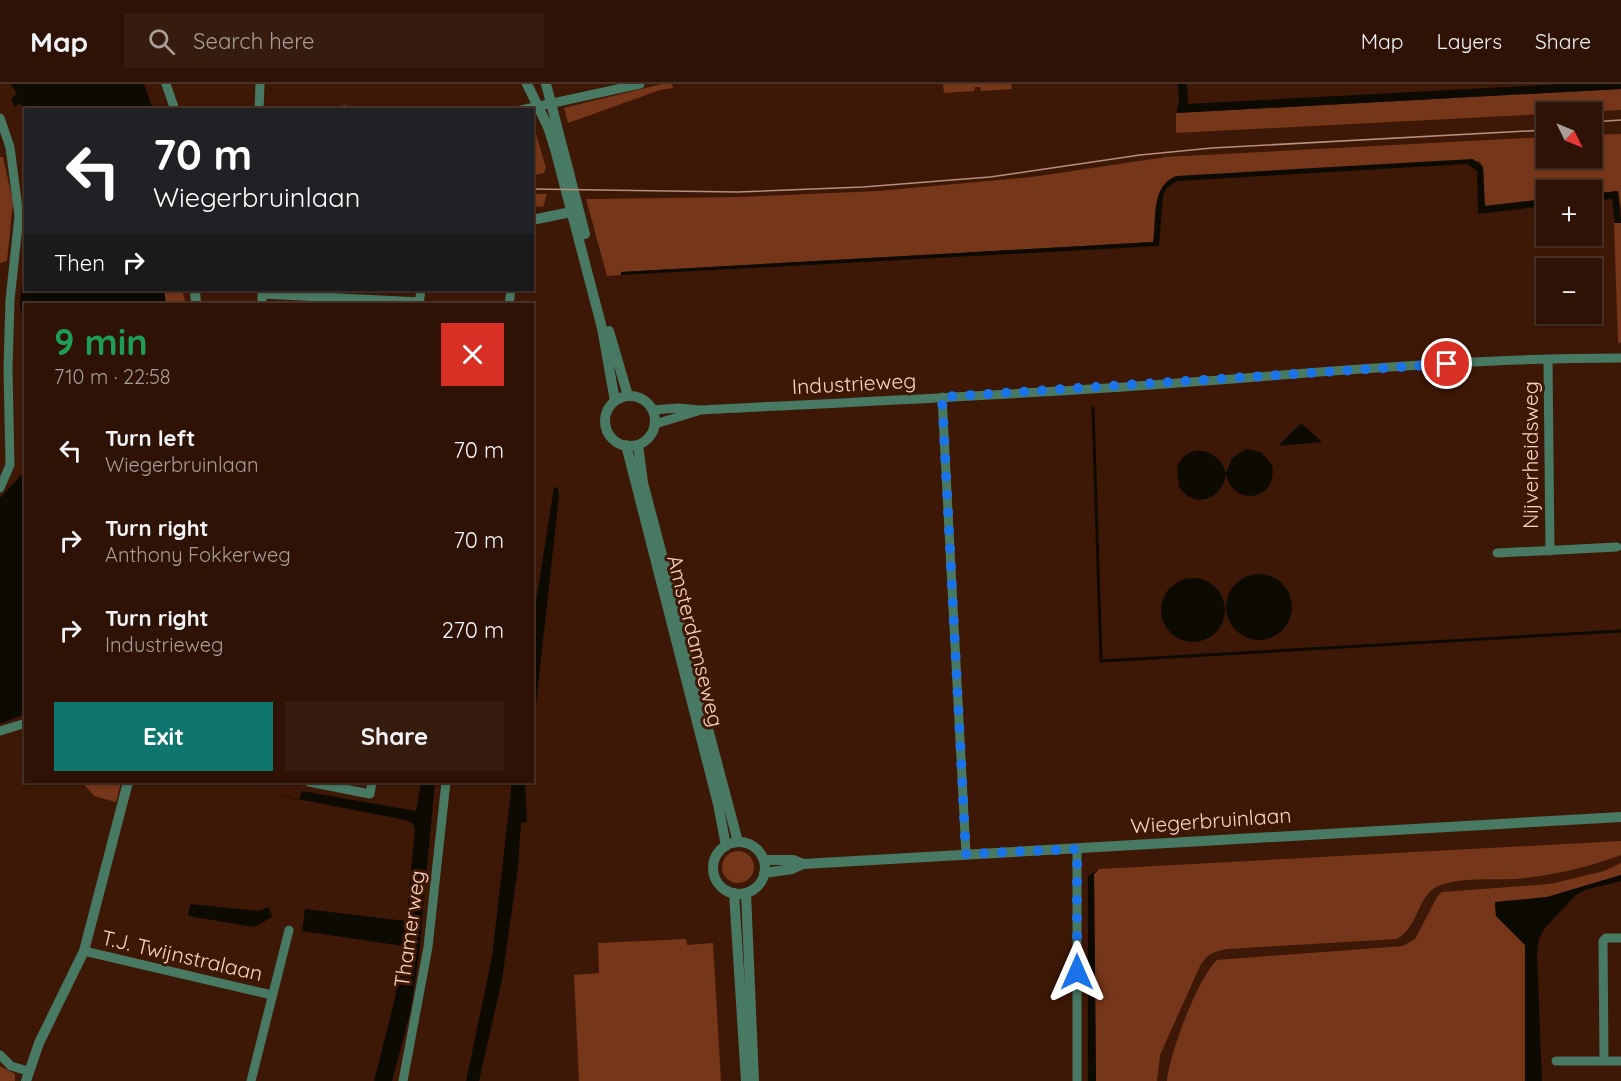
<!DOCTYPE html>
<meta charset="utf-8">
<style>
:root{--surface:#2e1205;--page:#361b0f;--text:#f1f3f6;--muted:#a79e9a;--line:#493227;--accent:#0f766e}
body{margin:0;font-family:Quicksand,sans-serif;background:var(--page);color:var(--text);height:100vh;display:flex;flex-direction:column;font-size:22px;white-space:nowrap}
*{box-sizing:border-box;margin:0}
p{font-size:20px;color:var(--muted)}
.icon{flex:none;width:33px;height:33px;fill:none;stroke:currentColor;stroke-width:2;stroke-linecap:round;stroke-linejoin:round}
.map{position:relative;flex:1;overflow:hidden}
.drawer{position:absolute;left:24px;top:219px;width:510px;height:480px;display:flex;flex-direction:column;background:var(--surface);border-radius:0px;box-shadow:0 2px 4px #0004,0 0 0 2px var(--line)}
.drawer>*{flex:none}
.banner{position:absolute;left:24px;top:24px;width:510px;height:183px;border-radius:0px;box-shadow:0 2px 4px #0004,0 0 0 2px var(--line);background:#202124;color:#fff;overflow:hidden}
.needle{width:39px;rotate:133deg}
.controls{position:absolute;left:1536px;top:18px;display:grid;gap:12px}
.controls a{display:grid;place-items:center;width:66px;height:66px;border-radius:0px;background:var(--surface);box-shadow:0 2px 4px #0004,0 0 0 2px var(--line);font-size:30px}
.pin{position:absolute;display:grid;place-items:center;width:51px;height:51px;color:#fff;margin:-26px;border:3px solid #fff;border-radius:50%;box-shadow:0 2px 6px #0007}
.me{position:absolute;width:66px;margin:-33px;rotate:0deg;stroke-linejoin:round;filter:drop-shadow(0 0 4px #0008)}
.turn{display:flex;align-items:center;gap:21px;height:126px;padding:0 30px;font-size:27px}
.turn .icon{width:78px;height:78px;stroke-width:2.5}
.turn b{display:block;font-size:42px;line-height:51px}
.then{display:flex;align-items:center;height:57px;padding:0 30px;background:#0003;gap:12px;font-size:22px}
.round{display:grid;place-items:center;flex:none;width:63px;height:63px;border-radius:0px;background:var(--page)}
.overview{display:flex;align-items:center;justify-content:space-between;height:102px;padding:0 30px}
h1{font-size:36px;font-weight:700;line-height:45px;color:#1e9e55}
.cta{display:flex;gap:12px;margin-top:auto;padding:12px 30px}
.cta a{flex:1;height:69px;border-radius:0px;background:var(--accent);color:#fff;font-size:24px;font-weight:700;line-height:69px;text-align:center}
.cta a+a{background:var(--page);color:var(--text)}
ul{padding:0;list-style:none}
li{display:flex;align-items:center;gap:18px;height:90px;padding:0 30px}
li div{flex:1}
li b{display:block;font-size:22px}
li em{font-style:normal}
header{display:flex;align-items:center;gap:36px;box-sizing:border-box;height:84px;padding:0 30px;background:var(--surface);border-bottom:2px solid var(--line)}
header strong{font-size:28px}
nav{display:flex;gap:33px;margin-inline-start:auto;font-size:21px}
.search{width:420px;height:54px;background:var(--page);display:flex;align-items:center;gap:15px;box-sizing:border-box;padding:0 21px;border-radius:0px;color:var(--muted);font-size:22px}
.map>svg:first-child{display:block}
</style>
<header>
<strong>Map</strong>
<div class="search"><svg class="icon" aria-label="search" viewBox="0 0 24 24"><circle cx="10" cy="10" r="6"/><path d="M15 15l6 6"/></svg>Search here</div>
<nav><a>Map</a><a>Layers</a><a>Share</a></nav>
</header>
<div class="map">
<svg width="1621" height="997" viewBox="0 0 1621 997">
<rect width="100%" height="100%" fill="#3e1807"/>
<path fill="#763619" d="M 662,0 L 672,0 L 673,4 L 660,6 L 568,39 L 564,24 Z
M 943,0 L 1011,0 L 1012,5 L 981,7 L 980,3 L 975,3 L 974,7 L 944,9 Z
M 1621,5 L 1621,26 L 1176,49 L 1176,29 Z
M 533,40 L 546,84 L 544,89 L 534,91 Z
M 1621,50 L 1621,125 L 1618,107 L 1592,110 L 1592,106 L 1546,106 L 1546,115 L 1484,122 L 1483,83 L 1479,77 L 1170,95 L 1157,119 L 1154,158 L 621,188 L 621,191 L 607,192 L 586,115 L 741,113 L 878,107 L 1032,93 L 1166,73 L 1546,53 L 1546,74 L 1592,74 L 1592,51 Z
M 0,73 L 3,73 L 13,118 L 7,177 L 0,179 Z
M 533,107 L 534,110 L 547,110 L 543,123 L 533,122 Z
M 1614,139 L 1621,139 L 1621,259 L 1618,259 Z
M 164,206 L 182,206 L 186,220 L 166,220 Z
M 82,698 L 121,698 L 116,718 L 94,712 Z
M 1621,757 L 1621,771 C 1587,784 1550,792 1514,795 C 1491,796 1463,793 1441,801 C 1416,809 1420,844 1396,855 L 1227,865 C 1213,868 1207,870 1200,882 L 1160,971 L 1157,997 L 1096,997 L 1094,790 L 1099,785 Z
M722 783a16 16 0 1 1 32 0a16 16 0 1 1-32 0Z
M 1621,779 L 1621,791 L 1547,813 L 1495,819 L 1496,832 L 1525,861 L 1525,997 L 1167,997 C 1169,970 1198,894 1217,876 L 1403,862 L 1415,855 L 1437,813 L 1442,808 L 1550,800 L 1604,787 Z
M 686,855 L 687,861 L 713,859 L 721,997 L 579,997 L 574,891 L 599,889 L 598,859 Z
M 0,982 L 15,990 L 15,997 L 0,997 Z"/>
<path fill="#0d0b01" d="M 11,0 L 144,0 L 153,25 L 26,26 L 25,31 L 20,19 L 15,23 L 11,15 L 17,10 Z
M 1178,0 L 1187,0 L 1188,20 L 1562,0 L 1621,0 L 1621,5 L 1176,29 L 1179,19 Z
M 1473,75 L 1483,83 L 1485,122 L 1546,115 L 1546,122 L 1478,130 L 1477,87 L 1467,80 L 1177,97 L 1167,104 L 1163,111 L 1159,162 L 621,191 L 621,188 L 1153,158 C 1157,135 1150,103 1176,92 Z
M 1618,107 L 1621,139 L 1615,139 L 1612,115 L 1592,117 L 1592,110 Z
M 25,157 L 26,206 L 164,206 L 166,220 L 26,220 L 25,251 L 20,221 Z
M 1301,339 L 1322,358 L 1278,362 Z
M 1246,365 L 1261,368 L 1272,381 C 1279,415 1235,425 1226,391 C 1222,415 1195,426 1179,403 L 1177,383 C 1188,357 1219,364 1226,389 L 1232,374 Z
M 25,387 L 25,630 L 0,640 L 0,414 Z
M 554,403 L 558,404 L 559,412 L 533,647 L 533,537 Z
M1226 523a33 33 0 1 1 66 0a33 33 0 1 1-66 0Z
M1161 526a32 32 0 1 1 64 0a32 32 0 1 1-64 0Z
M 421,698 L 435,698 L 419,870 L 410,929 L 392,997 L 374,997 L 395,914 L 403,862 L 302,847 L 305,825 L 406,837 L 415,745 L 412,739 L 405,736 L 267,709 L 299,716 L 302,707 L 416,727 Z
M 512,698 L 529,698 L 525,698 L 527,738 L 521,739 L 518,783 L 502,896 L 479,997 L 466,997 L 492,873 Z
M 1099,785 L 1094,790 L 1096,997 L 1088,997 L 1088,792 Z
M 1621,791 L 1621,797 L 1585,806 L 1576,811 L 1545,844 L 1539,854 L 1537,871 L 1542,997 L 1525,997 L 1525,861 L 1496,832 L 1495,818 L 1547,813 Z
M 190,820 L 259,827 L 269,823 L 272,833 L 254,843 L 188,832 Z"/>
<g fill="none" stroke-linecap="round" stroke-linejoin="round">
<path stroke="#0d0b01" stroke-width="3" d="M 1093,324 L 1101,577 L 1621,547"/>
<path stroke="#477963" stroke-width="9" d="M 166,0 L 175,26
M 259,26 L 260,0
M 344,26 L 345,26
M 521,26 L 640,0
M 0,34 L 10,63 L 19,132 L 10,216 L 8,284 L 10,381 L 0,404
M 262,220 L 262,210 L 420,218
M 419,220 L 421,206
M 509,220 L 511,206
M 1548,275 L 1550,467
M 942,313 L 966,770
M 653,326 L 678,324 L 700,326 C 836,319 972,313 1107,304 C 1279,293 1449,274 1621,274
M 655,340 L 698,327
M 1497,469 L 1617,463
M 0,647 L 26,639
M 309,698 L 370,710 L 372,698
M 1077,765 L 1077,997
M 84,867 L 272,911
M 0,971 L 11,982 L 28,987
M 1556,977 L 1621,977
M 1604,977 L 1603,857 L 1606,854 L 1621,854
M 251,997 L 289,846
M 403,997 L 428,863 L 446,698"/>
<path stroke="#477963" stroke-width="10" d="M 527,0 L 548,43 L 555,65 L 602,244 L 615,317
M 546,0 L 585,150
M 532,136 L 576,127
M 195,206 L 196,220
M 609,247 L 628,312
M605 337a25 25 0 1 1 50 0a25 25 0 1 1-50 0Z
M 626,361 L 718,720 L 726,762
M 638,361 L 643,399 L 738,758
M713 784a26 26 0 1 1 52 0a26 26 0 1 1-52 0Z
M 764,776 L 793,776 L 803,780
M 764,789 L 792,785 L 803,780 L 1621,733
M 734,809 L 746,997
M 746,809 L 754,997
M 26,997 L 39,959 L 84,867 L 128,698"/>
<path stroke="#b88f7e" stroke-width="1.5" d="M 1592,38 L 1621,36
M 532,105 L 737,108 L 863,103 L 990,93 L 1140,71 L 1212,64 L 1546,46"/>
</g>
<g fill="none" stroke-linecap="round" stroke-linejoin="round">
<path stroke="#1a73e8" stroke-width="10" stroke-dasharray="0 18" d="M 1077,888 L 1077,765 L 966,770 L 942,313 L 1447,280"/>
</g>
<g text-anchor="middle" stroke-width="6" stroke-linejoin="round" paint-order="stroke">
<g font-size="21" fill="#fcd1c0" stroke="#3e1807">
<text transform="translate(854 300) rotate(-3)" y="7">Industrieweg</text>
<text transform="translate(1531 371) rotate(-90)" y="7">Nijverheidsweg</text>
<text transform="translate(695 557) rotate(76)" y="7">Amsterdamseweg</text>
<text transform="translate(1211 737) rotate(-4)" y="7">Wiegerbruinlaan</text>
<text transform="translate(410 845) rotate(-82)" y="7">Thamerweg</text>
<text transform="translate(182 872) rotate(13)" y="7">T.J. Twijnstralaan</text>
</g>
</g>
</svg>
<div class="controls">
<a><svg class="needle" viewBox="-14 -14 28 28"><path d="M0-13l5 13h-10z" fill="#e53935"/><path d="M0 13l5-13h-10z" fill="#a79e9a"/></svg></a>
<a>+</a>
<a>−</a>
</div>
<div class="pin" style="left:1447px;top:280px;background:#d93025"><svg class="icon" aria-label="arrive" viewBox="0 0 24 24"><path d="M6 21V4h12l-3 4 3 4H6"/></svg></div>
<svg class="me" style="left:1077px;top:888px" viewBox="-20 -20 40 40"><path d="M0-17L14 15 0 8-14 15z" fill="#1a73e8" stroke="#fff" stroke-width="4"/></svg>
<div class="banner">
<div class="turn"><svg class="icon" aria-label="left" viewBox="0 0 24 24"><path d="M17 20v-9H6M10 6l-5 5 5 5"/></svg><div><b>70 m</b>Wiegerbruinlaan</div></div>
<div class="then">Then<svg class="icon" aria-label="right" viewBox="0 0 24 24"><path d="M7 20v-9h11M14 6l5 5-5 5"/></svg></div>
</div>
<section class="drawer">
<div class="overview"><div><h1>9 min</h1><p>710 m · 22:58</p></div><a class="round" style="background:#d93025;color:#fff"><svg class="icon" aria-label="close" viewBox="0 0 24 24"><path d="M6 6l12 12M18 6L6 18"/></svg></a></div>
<ul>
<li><svg class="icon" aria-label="left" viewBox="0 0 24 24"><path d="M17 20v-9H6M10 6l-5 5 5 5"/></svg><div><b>Turn left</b><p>Wiegerbruinlaan</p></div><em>70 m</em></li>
<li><svg class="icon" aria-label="right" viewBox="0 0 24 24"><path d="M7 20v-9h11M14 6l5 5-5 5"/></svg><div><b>Turn right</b><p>Anthony Fokkerweg</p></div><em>70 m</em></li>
<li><svg class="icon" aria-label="right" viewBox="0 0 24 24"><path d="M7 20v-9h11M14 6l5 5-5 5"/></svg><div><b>Turn right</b><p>Industrieweg</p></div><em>270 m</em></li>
</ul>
<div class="cta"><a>Exit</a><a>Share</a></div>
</section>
</div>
